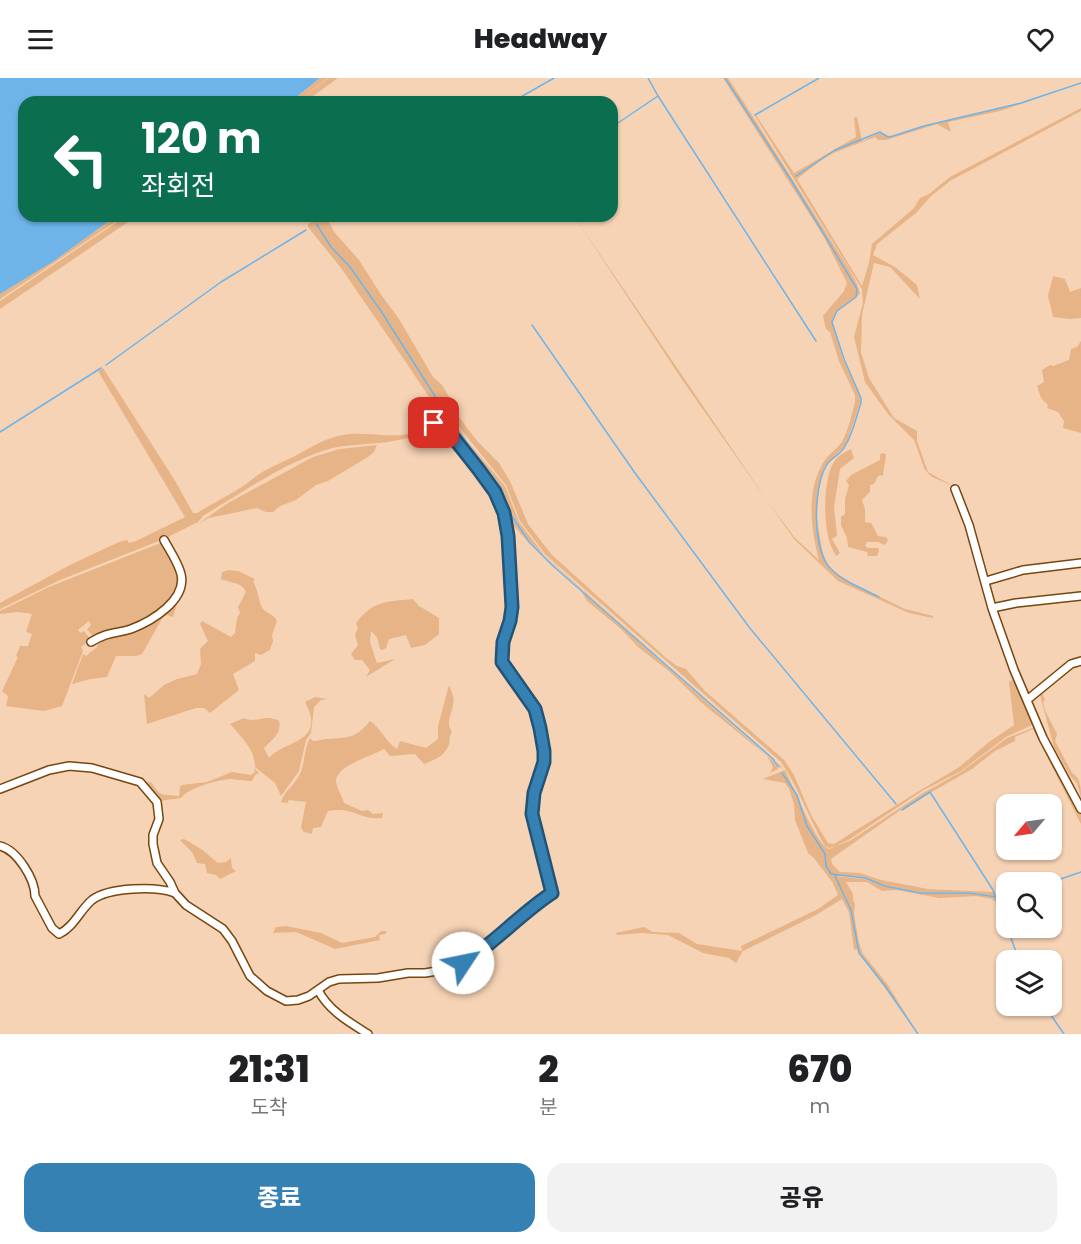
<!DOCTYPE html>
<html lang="ko">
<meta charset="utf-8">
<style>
:root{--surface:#fff;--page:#f2f2f2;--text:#202124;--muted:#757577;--accent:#3681b4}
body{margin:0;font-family:Poppins,"Noto Sans KR",sans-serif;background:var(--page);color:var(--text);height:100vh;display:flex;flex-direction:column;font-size:22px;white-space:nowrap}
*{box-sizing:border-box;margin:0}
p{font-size:20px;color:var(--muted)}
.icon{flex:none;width:33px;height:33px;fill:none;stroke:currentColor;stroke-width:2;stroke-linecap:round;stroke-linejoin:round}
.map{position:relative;height:956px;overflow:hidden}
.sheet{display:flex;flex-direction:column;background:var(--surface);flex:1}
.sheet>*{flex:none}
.guide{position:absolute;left:18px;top:18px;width:600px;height:126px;border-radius:18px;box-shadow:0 2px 4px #0004;background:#0b6e4f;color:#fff;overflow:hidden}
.needle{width:39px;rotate:241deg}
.tools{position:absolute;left:996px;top:716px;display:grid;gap:12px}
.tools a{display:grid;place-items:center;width:66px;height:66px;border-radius:12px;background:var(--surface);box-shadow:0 2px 4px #0004;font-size:30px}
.pin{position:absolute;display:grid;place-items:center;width:51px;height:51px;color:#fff;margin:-26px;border-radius:12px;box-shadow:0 3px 9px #0006}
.me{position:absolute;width:66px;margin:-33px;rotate:56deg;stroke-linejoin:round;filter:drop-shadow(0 0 4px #0008)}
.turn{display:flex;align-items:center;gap:21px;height:126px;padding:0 24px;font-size:27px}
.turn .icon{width:78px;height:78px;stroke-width:2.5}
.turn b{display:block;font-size:42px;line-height:51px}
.eta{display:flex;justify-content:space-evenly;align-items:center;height:102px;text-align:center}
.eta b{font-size:36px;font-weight:800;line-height:42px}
.cta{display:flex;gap:12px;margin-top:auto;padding:12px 24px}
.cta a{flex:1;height:69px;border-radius:18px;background:var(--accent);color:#fff;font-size:24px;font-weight:800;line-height:69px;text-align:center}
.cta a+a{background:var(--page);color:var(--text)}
header{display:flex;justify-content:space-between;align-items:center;height:78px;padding:0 24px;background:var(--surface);font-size:27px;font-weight:800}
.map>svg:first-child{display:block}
</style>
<header><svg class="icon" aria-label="menu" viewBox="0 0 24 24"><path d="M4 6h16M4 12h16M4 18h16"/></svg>Headway<svg class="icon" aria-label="heart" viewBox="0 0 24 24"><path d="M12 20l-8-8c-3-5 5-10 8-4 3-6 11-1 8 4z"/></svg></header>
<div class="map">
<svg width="1081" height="956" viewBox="0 0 1081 956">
<rect width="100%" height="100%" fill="#f6d3b5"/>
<path fill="#e7b487" d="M 320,0 L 328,0 L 299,22 L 329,0 L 338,0 L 305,24 L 290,24 Z
M 723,0 L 728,0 L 745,26 L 849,191 L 857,206 L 860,216 L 837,233 L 832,244 L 843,281 L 861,320 L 860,325 L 846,367 L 825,388 L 818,412 L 816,438 L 824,481 L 831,492 L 849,504 L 905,531 L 933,538 L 933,540 L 909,535 L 838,503 L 794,461 L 683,303 L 574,138 L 768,424 L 795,460 L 819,482 C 811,452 806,413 823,385 C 827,377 836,372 842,364 C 848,353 852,336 855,324 L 855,317 L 839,283 L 830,254 L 826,251 L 823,238 L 844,213 L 847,205 L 824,159 Z
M 1036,21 L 1000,33 L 948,44 L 951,54 L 937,46 L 886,62 L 878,62 L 875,59 C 862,64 849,69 836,74 C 822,80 809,92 797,101 L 862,208 L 869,185 L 872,166 L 914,130 L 920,120 L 929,116 L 950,99 L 1081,30 L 1081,33 L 950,103 L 930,119 L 916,135 L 877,166 L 873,177 L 895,189 L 917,207 L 920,221 L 890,189 L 874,185 L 862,237 L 861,274 L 869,300 L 894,340 L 917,353 L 917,363 L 928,394 L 953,408 L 932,399 L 925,392 L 914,362 L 888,336 L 865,304 L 854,259 L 863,225 L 862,211 L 755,38 L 756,37 L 794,95 L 856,59 L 854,40 L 857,39 L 862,63 L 880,55 L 890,59 L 939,44 Z
M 116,138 L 124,138 L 0,221 L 0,216 L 54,183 Z
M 126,138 L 137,138 L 0,231 L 0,223 Z
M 321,138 L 330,138 L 327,141 L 335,155 L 359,182 L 382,218 L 399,241 L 433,299 L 442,307 L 457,332 L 458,338 L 478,364 L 499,385 L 510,403 L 528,446 L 551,476 L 665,579 L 677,588 L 686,591 L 705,613 L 784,682 L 794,697 L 811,737 L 828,765 L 834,766 L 919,713 L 958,690 L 989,664 L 1014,647 L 1009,604 L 1016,600 L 1032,641 L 1032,647 L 1006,659 L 961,693 L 922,713 L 850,761 L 836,768 L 829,770 L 825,768 C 809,741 799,710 781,684 L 546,477 L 520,443 L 506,407 L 455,344 L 468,364 L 505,408 L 519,444 L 545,478 L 782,689 L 780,690 L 774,681 L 553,486 L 529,463 L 512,435 L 502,410 L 444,332 L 449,343 L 501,410 L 511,436 L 528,464 L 507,440 L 501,424 L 437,344 L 429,319 L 403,280 L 341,190 L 308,149 L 308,146 Z
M 1053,198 L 1065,201 L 1070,214 L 1081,210 L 1081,240 L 1070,241 L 1053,239 L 1048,218 Z
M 1081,263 L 1081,355 L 1063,350 L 1064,343 L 1058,334 L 1047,330 L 1048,327 L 1041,320 L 1037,308 L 1044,304 L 1042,292 L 1050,287 L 1053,288 L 1069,282 L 1071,271 L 1077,269 Z
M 103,290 L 174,401 L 193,435 L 197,435 C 213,425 230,417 245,407 C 251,402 257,397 264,393 C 273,388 283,384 293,379 C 308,371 322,362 338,358 C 369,349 413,371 434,340 L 433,344 C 413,370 362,363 333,370 C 294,379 239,416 203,438 L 198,444 L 164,461 L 60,502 L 0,531 L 0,525 L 70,487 L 119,464 L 127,462 L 129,465 L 136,463 L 185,439 L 98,293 Z
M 377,367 L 374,374 L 368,379 L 328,403 L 316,407 L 296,422 L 280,428 L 273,434 L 266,434 L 257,430 L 209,440 L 199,445 L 228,425 L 313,379 L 340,371 Z
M 851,371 L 854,380 L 840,391 L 834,429 L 837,458 L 832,461 L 840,475 L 836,478 C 834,474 831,469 830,465 C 823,446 822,392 839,378 C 842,375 848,373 851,371 Z
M 884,375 L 886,377 L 883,397 L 878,398 L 874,406 L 870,407 L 870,414 L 862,422 L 865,431 L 865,444 L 871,445 L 878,458 L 886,459 L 888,462 L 885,467 L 878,464 L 867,464 L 865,468 L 868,470 L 878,470 L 879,472 L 877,478 L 868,478 L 867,474 L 848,469 L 847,460 L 841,447 L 841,439 L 845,436 L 845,421 L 849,407 L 846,403 L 851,397 L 880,382 L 880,376 Z
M 163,464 C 168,474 176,487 179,498 C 188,532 117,553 94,560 L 87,551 L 91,547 L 89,543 L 78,552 L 80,555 L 84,553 L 91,562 L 81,569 L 83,573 L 62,628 L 44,633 L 6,628 L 8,618 L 2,613 L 18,579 L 16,578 L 20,568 L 28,568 L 32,556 L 26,554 L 32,536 L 18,534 L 0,536 L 0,533 L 49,509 Z
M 229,492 L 238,493 L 255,501 L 253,503 C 257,509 260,528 263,531 C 268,536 274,536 277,543 L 272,557 L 273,563 L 270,572 L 261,577 L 255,575 L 255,583 L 233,596 L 239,612 L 210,635 L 204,630 L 196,630 L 147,646 L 144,616 L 149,620 L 164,607 L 177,601 L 197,596 L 201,586 L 200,571 L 208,563 L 200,546 L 202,543 L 231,559 L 235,555 L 237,540 L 240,535 L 238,529 L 246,514 C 242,504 230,505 221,501 L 222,494 Z
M 181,511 L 173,539 L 167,537 L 163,539 L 142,576 L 136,578 L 116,578 L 107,599 L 90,601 L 72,606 L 83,576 L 86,578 L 97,569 L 98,564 L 108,556 L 158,537 Z
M 581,513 L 772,682 L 778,691 L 770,695 L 773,689 L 767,678 L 703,626 L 670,594 L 638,569 L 621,551 L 587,523 Z
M 413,521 L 419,528 L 439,540 L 439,556 L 425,567 L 411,570 L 406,557 L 389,561 L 386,570 L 382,572 L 380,571 L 377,559 L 371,553 L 370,564 L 377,585 L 395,581 L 366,599 L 370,592 L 362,582 L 355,582 L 351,576 L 358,567 L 355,557 L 358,550 L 356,545 C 374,522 386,524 413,521 Z
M 449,607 C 451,613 455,620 453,626 C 452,637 445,643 452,654 C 448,660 451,663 448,669 C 443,679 434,682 424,686 L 415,676 L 390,678 L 384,671 C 372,678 338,687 336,702 C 336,710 342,717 344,725 L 362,733 L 368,732 L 373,736 L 383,735 L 382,740 C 359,742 353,728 328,733 L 321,749 L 313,750 L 312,756 L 304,754 L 301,750 L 306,724 L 289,722 L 287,725 L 281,724 C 285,712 295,707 300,696 C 305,685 304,671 310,660 L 313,663 C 319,663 322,661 328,661 C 349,659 355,661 370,643 C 379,648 386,664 397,671 L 400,663 L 426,670 L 438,661 L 438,648 Z
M 1042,615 L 1045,622 L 1043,624 L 1045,632 L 1057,656 L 1055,663 L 1072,695 C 1081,700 1081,710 1081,720 L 1077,705 L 1070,698 L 1054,669 L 1040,617 Z
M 315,619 L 327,621 L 321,622 L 314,629 L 311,655 L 306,662 L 299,693 L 281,718 L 275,705 L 255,689 C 255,671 241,659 230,646 L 244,640 C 256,646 266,635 279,643 C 282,655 272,662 264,670 L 269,680 C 285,662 327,665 305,624 Z
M 1035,649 L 1081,733 L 1081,746 L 1033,651 L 1015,659 L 1015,663 L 995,673 L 972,691 L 902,731 L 831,781 L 832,786 L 840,794 L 860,795 L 881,802 L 928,811 L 993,814 L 996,819 L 970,814 L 921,814 L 885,807 L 857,798 L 836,798 L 864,801 L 884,808 L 921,815 L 970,815 L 996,820 L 999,827 L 992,821 L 976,818 L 939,820 L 897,812 L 882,813 L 867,804 L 846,804 L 853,816 L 853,822 L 855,826 L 854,836 L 859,865 L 863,876 L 888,907 L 918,956 L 857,871 L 854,872 L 849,834 L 842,821 L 816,837 L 743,873 L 736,885 L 729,880 L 703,875 L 668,857 L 641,855 L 617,857 L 616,855 L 644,849 L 653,854 L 679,855 L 697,866 L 742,873 L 741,868 L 818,831 L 838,817 L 833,805 L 814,780 L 808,775 L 795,742 L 794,726 L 789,711 L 785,705 L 763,701 L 785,692 C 794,709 815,765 829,771 L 851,762 L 923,715 L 961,694 L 1007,660 Z
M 254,690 L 259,695 L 255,697 L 252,703 C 244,703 235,701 229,701 C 215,703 190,709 181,720 L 159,723 L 141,702 L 152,705 C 160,720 164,716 179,718 L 180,709 L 182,707 L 207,704 L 232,694 L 251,697 L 255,694 Z
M 184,761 L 201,771 L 218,785 L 226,784 L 231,780 L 232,790 L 236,793 L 220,801 L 216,797 L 207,795 L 205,786 L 197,785 L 192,774 L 180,762 Z
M 286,848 L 321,855 L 342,865 L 375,859 L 381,853 L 387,853 L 385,856 L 379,857 L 380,862 L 335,871 L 296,854 L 273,855 L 276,849 Z"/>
<path fill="#6eb4e9" d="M 0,0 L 320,0 L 290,24 L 24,24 L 24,138 L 116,138 L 54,183 L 0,216 Z"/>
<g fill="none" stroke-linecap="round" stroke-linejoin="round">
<path stroke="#6eb4e9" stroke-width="1.5" d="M 725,0 L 791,102 L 857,211 L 856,219 L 837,233 L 832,244 L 844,281 L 861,320 L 861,325 C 856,339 853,356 845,368 C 841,377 830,380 826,388 C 813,411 812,472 831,491 C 844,504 864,511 879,519
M 658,18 L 816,263
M 512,24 L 554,0
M 755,37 L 819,0
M 612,49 L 658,18 L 648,0
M 796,98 L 835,72 L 880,54 L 888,59 L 893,58 L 924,48 L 1021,25 L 1081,5
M 316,144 L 324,138
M 317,147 L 331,169 L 350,189 L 381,233 L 450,342 L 501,410 L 511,436 L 529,464 L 552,487 L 773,681 L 778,689
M 532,247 L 635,395 L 749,549 L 896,726
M 106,287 L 221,204 L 306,152
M 0,354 L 101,290
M 782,695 L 797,717 L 807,748 L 825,776 L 826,788 L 831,796 L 865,800 L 885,808 L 921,815 L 970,815 L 996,819 L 1006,818
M 902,732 L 930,714 L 993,812 L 1006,848
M 835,798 L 851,832 L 859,875 L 885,908 L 918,956
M 1052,804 L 1081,794
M 1007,849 L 1019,882
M 1044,927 L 1064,956"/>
<defs>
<path id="minor" d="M 955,411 L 969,447 L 992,530 L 1014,592 L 1043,660 L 1081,731
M 986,503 L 1023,492 L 1081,485
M 992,530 L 1016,525 L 1081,518
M 91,564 C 107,554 115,556 131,551 C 152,543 187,522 181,496 C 178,484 170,473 164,462
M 1027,622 L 1071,586 L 1081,583
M 0,711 L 49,692 L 69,688 L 92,690 L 140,704 L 157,724 L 159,741 L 153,757 L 153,766 L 157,785 L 170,804 L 175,815 L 186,827 L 223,851 L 232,863 L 250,898 L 267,913 L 286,923 L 298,922 L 309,918 L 329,904 L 339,901 L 378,900 L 408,895 L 425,895 L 443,892 L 463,885 L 482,873 L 540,823 L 552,815 L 532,736 L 534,715 L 544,684 L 540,650 L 535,631 L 503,584 L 503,565 L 512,529 L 508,458 L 504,435 L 495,414 L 479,391 L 453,359 L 434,344
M 0,768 C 17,772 35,801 35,818 L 52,850 L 59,856 C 74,849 80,832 92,822 C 109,809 156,808 175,815
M 318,912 C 329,933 349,944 368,956"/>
</defs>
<use href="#minor" stroke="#78460f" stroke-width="10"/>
<use href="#minor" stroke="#fff" stroke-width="7"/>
</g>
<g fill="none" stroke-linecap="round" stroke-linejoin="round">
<defs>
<path id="route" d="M 434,345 L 453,359 L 479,392 L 495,414 L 504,435 L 508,458 L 512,529 L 510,543 L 503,564 L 502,584 L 535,631 L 540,650 L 544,673 L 544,684 L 534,715 L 532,736 L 552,815 C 520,836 495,865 463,885"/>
</defs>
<use href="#route" stroke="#235475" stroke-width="15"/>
<use href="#route" stroke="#3681b4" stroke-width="10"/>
</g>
</svg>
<div class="tools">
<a><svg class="needle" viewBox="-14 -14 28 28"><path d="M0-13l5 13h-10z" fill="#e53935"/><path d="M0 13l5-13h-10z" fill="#757577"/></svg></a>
<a><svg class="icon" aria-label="search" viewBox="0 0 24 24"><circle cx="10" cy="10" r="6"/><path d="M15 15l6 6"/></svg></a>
<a><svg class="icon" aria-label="layers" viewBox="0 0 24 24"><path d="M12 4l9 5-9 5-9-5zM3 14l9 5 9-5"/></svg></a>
</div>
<div class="pin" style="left:434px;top:345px;background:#d93025"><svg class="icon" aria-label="arrive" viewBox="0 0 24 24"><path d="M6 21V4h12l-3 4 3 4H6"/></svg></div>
<svg class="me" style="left:463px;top:885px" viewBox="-20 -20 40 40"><circle r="19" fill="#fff"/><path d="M0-13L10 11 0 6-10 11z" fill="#3681b4"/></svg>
<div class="guide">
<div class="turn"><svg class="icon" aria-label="left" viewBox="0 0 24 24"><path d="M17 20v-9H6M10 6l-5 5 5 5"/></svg><div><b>120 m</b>좌회전</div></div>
</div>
</div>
<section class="sheet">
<div class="eta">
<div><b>21:31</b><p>도착</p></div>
<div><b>2</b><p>분</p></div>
<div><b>670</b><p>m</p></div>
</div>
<div class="cta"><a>종료</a><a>공유</a></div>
</section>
